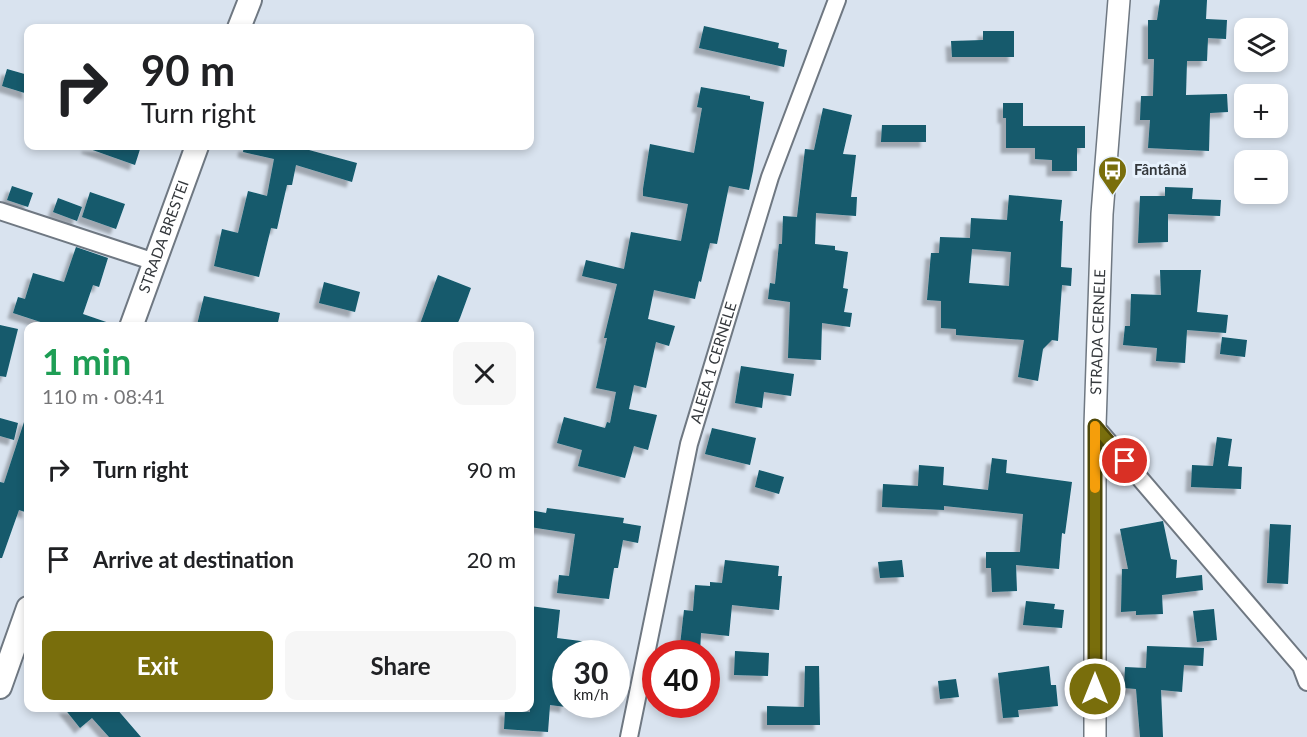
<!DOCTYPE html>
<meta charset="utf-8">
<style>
:root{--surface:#fff;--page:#f6f6f6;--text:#202124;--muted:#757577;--accent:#796e0c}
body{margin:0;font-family:Lato,sans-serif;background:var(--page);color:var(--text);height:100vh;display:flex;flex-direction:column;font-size:22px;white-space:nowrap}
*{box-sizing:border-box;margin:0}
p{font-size:20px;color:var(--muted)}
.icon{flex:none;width:33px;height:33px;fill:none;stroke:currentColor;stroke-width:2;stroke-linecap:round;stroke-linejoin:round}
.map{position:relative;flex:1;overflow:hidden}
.panel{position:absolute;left:24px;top:322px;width:510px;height:390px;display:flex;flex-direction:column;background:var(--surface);border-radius:12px;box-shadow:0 3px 9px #0003}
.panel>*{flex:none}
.banner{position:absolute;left:24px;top:24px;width:510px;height:126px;border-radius:12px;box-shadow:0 3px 9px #0003;background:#fff;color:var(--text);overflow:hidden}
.fabs{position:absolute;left:1234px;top:18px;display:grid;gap:12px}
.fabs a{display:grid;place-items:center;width:54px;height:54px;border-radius:12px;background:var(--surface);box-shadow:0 3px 9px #0003;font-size:30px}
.speed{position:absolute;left:552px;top:640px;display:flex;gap:12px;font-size:30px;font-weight:700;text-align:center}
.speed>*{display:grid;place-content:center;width:78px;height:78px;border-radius:50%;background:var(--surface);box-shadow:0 3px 9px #0003;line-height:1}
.speed small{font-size:15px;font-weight:400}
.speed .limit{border:9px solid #d22;background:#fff;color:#111}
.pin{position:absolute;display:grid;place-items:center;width:51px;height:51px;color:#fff;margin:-26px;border:3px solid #fff;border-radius:50%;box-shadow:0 2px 6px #0007}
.me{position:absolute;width:66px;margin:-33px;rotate:0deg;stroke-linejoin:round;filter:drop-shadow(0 0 4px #0008)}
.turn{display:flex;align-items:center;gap:21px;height:126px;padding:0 18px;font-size:27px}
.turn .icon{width:78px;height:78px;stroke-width:2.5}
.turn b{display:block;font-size:42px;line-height:51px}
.round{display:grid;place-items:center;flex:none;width:63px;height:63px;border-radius:12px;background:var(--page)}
.summary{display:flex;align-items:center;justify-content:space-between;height:102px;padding:0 18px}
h1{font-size:36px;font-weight:700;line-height:45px;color:#1e9e55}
.primary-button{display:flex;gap:12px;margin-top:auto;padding:12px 18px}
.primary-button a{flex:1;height:69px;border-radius:12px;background:var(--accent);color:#fff;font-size:24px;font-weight:700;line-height:69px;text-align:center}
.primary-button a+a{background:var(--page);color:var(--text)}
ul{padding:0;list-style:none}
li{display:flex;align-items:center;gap:18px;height:90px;padding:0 18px}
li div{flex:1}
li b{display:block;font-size:22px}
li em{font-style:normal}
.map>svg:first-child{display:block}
</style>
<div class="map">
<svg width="1307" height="737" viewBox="0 0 1307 737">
<defs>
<filter id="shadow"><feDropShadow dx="-5.5" dy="5.5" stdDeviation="1.5" flood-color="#0004"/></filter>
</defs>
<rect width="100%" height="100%" fill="#d9e3ef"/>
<path fill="#125a6c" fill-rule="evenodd" filter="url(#shadow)" d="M 1160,0 L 1207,0 L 1206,19 L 1227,20 L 1226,39 L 1208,38 L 1207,61 L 1187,61 L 1186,95 L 1227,94 L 1228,112 L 1210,113 L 1209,151 L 1148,148 L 1150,120 L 1140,120 L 1141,96 L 1153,96 L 1154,59 L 1148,59 L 1148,20 L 1157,20 Z
M 704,26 L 779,43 L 778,48 L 787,50 L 784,67 L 699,48 Z
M 983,31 L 1014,31 L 1014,57 L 952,57 L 951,41 L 983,40 Z
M 7,69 L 28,75 L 28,94 L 2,86 Z
M 701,87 L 750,96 L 750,99 L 764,102 L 753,171 L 749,190 L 729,186 L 717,244 L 710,243 L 701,282 L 699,281 L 695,299 L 654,290 L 648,319 L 675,326 L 669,346 L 656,342 L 646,388 L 634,385 L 629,409 L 657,415 L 648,450 L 634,446 L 625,478 L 578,466 L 582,450 L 557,443 L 564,417 L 605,428 L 607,422 L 610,423 L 616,392 L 596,388 L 607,338 L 604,338 L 617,284 L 582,276 L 586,260 L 624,269 L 631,232 L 681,241 L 688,204 L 643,196 L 643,189 L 650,144 L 694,153 L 702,108 L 697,107 Z
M 1003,103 L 1023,103 L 1023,126 L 1085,126 L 1085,148 L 1077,148 L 1077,171 L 1052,171 L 1052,160 L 1035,159 L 1035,148 L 1006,148 L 1006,118 L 1003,118 Z
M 823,108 L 852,115 L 843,154 L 856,155 L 851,197 L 857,197 L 856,216 L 816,213 L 815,244 L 835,246 L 835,250 L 848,252 L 843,288 L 848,289 L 844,312 L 852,313 L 850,327 L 822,323 L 821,360 L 788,358 L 790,302 L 768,299 L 770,283 L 775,284 L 779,244 L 782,244 L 783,216 L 797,217 L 805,149 L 814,150 Z
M 882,125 L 926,125 L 926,142 L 881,142 Z
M 87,146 L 141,146 L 135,165 L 87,148 Z
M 244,146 L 310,146 L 309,150 L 357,163 L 352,182 L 296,165 L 292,185 L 287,185 L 277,229 L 271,228 L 259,277 L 214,266 L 222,229 L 238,233 L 248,191 L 267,196 L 274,159 L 243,152 Z
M 12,186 L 33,193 L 28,207 L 7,200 Z
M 1165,187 L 1193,188 L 1192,199 L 1221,200 L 1220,216 L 1168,214 L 1168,242 L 1138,243 L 1140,196 L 1165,196 Z
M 90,192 L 125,204 L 116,229 L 82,217 Z
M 1009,195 L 1062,200 L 1060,221 L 1063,221 L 1061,267 L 1072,268 L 1071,286 L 1062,285 L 1058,341 L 1052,340 L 1043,349 L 1038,381 L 1018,377 L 1024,340 L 956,335 L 956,329 L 941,328 L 941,301 L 927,300 L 931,253 L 939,253 L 940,237 L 970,238 L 971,218 L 1007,220 ZM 972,249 L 1011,252 L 1009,286 L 969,283 Z
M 58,198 L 82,207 L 77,221 L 53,212 Z
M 76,247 L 108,258 L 99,287 L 93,285 L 83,314 L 112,324 L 111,327 L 56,327 L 13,313 L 18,297 L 25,299 L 33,273 L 64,282 Z
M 1160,270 L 1201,270 L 1197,312 L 1228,315 L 1226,333 L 1187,330 L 1185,363 L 1156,361 L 1157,348 L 1123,345 L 1125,326 L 1130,326 L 1131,294 L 1161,295 Z
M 438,275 L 471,288 L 460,318 L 456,327 L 419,327 Z
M 324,282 L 360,292 L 355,312 L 319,303 Z
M 204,296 L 280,313 L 277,327 L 208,327 L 197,325 Z
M 0,325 L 18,329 L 6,377 L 0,376 Z
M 1222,337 L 1247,340 L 1245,357 L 1220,354 Z
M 741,366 L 794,374 L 791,396 L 764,392 L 762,408 L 735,403 Z
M 0,418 L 18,423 L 14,440 L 0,436 Z
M 25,419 L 28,420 L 28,513 L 19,510 L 2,558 L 0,558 L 0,482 L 4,483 Z
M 712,428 L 756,438 L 750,465 L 705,454 Z
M 1217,437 L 1232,439 L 1228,466 L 1242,467 L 1241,489 L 1191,487 L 1192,465 L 1213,466 Z
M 992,458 L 1007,460 L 1006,473 L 1072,482 L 1065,534 L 1062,533 L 1059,569 L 1016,565 L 1017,591 L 992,592 L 991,568 L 986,568 L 986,552 L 1020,552 L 1023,514 L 944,506 L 944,510 L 882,507 L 883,484 L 918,486 L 919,465 L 944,467 L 943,485 L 988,490 Z
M 759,470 L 784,477 L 779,494 L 755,487 Z
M 547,508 L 624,518 L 623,523 L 641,526 L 638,543 L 623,540 L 618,568 L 614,568 L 609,599 L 557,593 L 559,575 L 569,576 L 575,534 L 530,527 L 530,510 L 546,513 Z
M 1163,521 L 1171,559 L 1177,560 L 1176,578 L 1202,575 L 1203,590 L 1162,595 L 1163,614 L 1136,615 L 1136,611 L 1121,612 L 1122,569 L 1128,569 L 1120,529 Z
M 1270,524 L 1291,525 L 1288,584 L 1267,583 Z
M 725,560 L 779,566 L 778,576 L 782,576 L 779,610 L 732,605 L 729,636 L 701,633 L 700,654 L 679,654 L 684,610 L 693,611 L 695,585 L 710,586 L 710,582 L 722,583 Z
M 902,560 L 904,577 L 880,578 L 878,562 Z
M 1026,601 L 1055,604 L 1054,609 L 1064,610 L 1062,628 L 1023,625 Z
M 530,606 L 560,610 L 557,638 L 604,644 L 603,654 L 566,654 L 566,707 L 550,705 L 548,732 L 504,729 L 505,710 L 530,712 Z
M 1214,609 L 1217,640 L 1197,642 L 1193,611 Z
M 1147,646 L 1204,648 L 1203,666 L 1184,665 L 1182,692 L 1161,690 L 1163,737 L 1140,737 L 1136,689 L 1124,688 L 1125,667 L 1146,668 Z
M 735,651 L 769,653 L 768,676 L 734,675 Z
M 805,666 L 819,666 L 820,725 L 767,725 L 767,706 L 804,707 Z
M 1049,666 L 1051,685 L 1056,685 L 1058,706 L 1018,710 L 1019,717 L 1003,718 L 998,673 Z
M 956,679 L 959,697 L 940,699 L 938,681 Z
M 64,708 L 116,708 L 141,737 L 109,737 L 92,718 L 80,728 Z"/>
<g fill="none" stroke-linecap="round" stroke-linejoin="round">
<defs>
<g id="minor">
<path d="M 0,211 L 155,262"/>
<path d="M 1095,426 L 1301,666 L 1307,682"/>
<path id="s1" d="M 629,737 L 689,444 L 770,177 L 837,0"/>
</g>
<g id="tertiary">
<path id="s2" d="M 1095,737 L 1095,426 L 1102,214 L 1119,0"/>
</g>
<g id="secondary">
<path d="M 239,28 L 250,0"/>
<path id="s3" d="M 131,327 L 197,146"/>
<path d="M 0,687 L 28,608"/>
</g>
</defs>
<use href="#minor" stroke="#6f7882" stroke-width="20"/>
<use href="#tertiary" stroke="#6f7882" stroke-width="24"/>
<use href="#secondary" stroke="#6f7882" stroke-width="26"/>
<use href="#minor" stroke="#fff" stroke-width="16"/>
<use href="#tertiary" stroke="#fff" stroke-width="21"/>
<use href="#secondary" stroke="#fff" stroke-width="22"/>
</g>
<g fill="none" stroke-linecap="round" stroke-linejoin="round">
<defs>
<path id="route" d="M 1095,689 L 1095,426 L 1125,461"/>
</defs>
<use href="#route" stroke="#4f4808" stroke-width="15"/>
<use href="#route" stroke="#796e0c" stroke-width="10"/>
<path stroke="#f59e0b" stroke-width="10" d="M 1095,488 L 1095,426"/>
</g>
<defs>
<symbol id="bus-pin" viewBox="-11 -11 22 30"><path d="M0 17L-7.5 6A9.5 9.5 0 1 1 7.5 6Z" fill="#796e0c" stroke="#e6f1fc"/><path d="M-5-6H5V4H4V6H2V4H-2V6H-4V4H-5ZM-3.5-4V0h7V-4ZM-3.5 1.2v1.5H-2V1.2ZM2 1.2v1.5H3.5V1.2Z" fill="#fff"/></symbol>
</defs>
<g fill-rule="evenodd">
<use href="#bus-pin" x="1096" y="154" width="33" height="45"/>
</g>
<g text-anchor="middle" stroke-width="6" stroke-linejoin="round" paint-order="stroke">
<g font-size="15" font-weight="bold" fill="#34383c" stroke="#e6f1fc" text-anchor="start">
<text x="1134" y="175">Fântână</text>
</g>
<g font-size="15" fill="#34383c" stroke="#e6f1fc">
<text dy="5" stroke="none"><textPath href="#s3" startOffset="96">STRADA BRESTEI</textPath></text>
<text dy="5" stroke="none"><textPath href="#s2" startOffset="405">STRADA CERNELE</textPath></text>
<text dy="5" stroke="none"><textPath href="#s1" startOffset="384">ALEEA 1 CERNELE</textPath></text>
</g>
</g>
</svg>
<div class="fabs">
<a><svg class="icon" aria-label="layers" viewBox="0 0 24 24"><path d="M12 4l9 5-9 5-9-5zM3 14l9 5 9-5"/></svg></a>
<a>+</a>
<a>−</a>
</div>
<div class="speed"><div>30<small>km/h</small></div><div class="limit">40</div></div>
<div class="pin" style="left:1125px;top:461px;background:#d93025"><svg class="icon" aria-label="arrive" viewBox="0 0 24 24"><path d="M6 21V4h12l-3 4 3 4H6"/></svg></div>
<svg class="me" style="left:1095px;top:689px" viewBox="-20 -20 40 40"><circle r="17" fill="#796e0c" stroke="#fff" stroke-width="3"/><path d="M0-11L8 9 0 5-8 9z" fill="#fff"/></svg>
<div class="banner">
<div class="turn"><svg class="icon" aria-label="right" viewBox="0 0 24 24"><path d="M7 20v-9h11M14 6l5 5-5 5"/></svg><div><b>90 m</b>Turn right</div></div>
</div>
<section class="panel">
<div class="summary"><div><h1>1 min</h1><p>110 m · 08:41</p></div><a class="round"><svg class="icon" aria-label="close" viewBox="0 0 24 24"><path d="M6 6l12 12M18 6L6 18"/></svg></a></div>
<ul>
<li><svg class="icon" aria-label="right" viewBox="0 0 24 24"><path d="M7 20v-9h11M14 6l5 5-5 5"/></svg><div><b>Turn right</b></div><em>90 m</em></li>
<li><svg class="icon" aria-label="arrive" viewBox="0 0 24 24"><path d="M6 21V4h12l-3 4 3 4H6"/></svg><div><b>Arrive at destination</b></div><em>20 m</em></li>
</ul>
<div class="primary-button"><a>Exit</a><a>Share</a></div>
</section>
</div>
